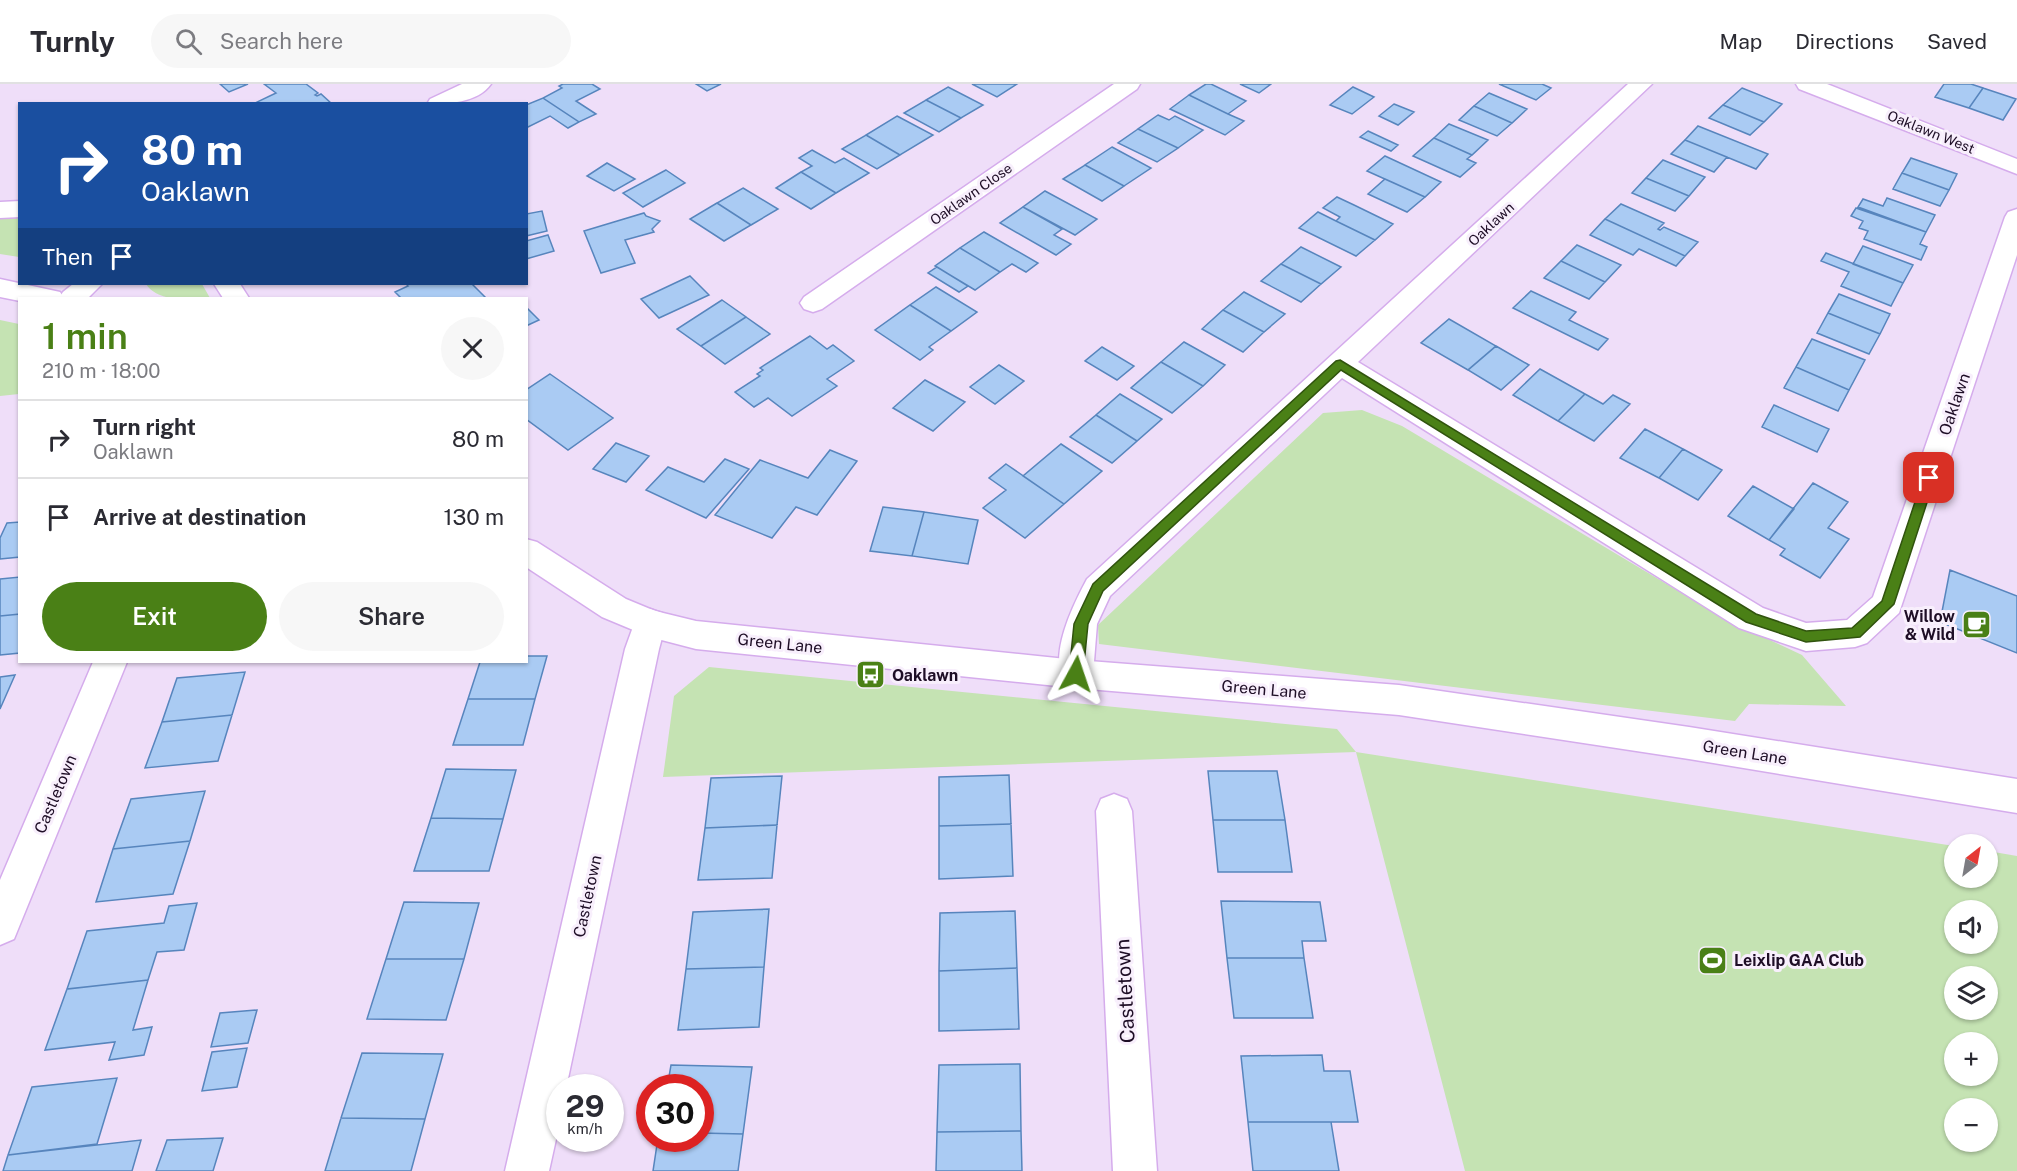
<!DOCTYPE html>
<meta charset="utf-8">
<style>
:root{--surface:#fff;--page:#f7f7f7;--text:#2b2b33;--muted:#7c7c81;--line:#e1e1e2;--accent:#4a8016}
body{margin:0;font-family:"Public Sans",sans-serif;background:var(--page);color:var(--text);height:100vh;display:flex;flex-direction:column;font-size:22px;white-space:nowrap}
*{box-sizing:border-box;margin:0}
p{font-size:20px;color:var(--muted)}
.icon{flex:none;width:33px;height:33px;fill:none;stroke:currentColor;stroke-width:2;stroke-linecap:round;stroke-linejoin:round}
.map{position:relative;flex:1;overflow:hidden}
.panel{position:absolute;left:18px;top:213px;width:510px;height:366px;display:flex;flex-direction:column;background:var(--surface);border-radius:0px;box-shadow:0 2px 4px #0004}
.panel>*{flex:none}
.banner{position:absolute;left:18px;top:18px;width:510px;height:183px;border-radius:0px;box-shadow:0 2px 4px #0004;background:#1a4fa0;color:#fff;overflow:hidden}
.needle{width:39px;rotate:31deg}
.fabs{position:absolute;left:1944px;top:750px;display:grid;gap:12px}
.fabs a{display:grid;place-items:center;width:54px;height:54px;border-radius:50%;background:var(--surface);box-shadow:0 2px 4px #0004;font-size:30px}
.speed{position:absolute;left:546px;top:990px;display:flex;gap:12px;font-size:30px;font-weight:700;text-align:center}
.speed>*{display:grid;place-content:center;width:78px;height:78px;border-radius:50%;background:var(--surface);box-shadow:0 2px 4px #0004;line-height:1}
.speed small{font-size:15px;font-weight:400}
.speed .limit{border:9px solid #d22;background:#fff;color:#111}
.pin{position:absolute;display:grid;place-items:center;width:51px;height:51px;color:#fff;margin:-26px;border-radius:12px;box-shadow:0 3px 9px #0006}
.me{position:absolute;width:66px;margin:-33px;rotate:5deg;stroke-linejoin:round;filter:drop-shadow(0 0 4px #0008)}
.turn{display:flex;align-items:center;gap:21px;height:126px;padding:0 24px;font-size:27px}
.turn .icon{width:78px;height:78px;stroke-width:2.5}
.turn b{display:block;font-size:42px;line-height:51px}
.then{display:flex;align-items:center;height:57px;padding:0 24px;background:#0003;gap:12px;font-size:22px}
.round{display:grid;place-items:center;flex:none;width:63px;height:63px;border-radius:32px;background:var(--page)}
.overview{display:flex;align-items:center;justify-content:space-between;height:102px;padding:0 24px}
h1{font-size:36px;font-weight:600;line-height:45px;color:var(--accent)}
.primary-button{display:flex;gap:12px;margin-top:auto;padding:12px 24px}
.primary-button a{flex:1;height:69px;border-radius:36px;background:var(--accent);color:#fff;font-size:24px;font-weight:600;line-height:69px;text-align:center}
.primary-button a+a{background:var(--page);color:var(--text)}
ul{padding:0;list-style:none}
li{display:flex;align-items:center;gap:18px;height:78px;padding:0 24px;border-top:2px solid var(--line)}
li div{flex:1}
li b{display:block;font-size:22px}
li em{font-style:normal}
header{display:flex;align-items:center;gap:36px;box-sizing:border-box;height:84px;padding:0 30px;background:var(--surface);border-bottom:2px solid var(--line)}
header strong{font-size:28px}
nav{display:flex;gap:33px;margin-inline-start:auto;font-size:21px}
.search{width:420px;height:54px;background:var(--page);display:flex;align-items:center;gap:15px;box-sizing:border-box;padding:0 21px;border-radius:33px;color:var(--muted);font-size:22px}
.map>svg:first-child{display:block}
</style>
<header>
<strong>Turnly</strong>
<div class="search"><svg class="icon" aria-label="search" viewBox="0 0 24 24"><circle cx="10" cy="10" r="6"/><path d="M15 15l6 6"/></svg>Search here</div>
<nav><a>Map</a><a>Directions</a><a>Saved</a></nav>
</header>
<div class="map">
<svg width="2017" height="1087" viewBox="0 0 2017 1087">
<rect width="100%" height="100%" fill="#efdef9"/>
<path fill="#c5e3b3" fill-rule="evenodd" d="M 19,130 L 19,173 L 0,170 L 0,132 Z
M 146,200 L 202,200 L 210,214 C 191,215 158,219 146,200 Z
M 0,236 L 19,240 L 19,310 L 0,312 Z
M 1362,326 L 1402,342 L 1727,536 L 1802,571 L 1846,622 L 1749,620 L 1735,637 L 1099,560 L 1098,541 L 1323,329 Z
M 709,583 L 1337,645 L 1356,668 L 1954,762 L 1954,794 L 1988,794 L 1988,767 L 2017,772 L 2017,1087 L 1465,1087 L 1356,668 L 663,693 L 674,612 ZM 1954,826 L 1988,826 L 1988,860 L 1954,860 ZM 1954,892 L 1988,892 L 1988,926 L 1954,926 ZM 1988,958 L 1988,992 L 1954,992 L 1954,958 ZM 1954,1024 L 1988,1024 L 1988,1058 L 1954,1058 Z"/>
<path fill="#aacbf3" stroke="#5785bd" stroke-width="1.5" d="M 220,0 L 248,0 L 229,8 Z
M 264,0 L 306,0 L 318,9 L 315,11 L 317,12 L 321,10 L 332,20 L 253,20 L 276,9 Z
M 563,0 L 592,0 L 600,5 L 576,17 L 596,30 L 579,38 L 543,14 L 562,4 L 559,2 Z
M 696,0 L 721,0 L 707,7 Z
M 972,0 L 1017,0 L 997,13 Z
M 1206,0 L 1211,0 L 1246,17 L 1228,30 L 1189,11 Z
M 1240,0 L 1271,0 L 1259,9 Z
M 1499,0 L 1542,0 L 1551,4 L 1536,16 Z
M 1944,0 L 1971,0 L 1983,4 L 1969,24 L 1935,13 Z
M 948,3 L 983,21 L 961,34 L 926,16 Z
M 1353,3 L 1374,13 L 1352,30 L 1330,21 Z
M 1742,4 L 1782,20 L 1764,38 L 1723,21 Z
M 1983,4 L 2016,15 L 2003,36 L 1969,24 Z
M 1489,9 L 1527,25 L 1512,39 L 1474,22 Z
M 1189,11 L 1228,30 L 1244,37 L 1225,51 L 1170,25 Z
M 543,14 L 579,38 L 568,44 L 550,32 L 526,44 L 526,21 Z
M 926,16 L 961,34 L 939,48 L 904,29 Z
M 1394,20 L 1414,28 L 1398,41 L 1379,32 Z
M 1723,21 L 1764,38 L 1750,51 L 1709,34 Z
M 1474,22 L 1512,39 L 1497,52 L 1459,36 Z
M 1158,31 L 1169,36 L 1175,32 L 1203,46 L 1178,64 L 1138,45 Z
M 897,32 L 933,51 L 900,71 L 866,51 Z
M 1449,40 L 1488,56 L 1472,71 L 1434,54 Z
M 1698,42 L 1768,70 L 1756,85 L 1685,56 Z
M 1138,45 L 1178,64 L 1157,78 L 1118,59 Z
M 1368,47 L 1398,61 L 1391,67 L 1360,53 Z
M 866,51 L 900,71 L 877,85 L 842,65 Z
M 1434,54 L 1472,71 L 1467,75 L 1476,79 L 1460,93 L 1413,72 Z
M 1685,56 L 1727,73 L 1714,88 L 1671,70 Z
M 1112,63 L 1151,84 L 1124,102 L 1085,81 Z
M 812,66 L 835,79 L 844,74 L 869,89 L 836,109 L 801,88 L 812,82 L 799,74 Z
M 1385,72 L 1441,98 L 1425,113 L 1367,87 Z
M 1911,74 L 1957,90 L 1949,106 L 1902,89 Z
M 1663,76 L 1705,93 L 1689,112 L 1646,94 Z
M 607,79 L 635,95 L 614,107 L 587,92 Z
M 1085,81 L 1124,102 L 1102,117 L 1063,95 Z
M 666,86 L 685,99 L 643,123 L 623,109 Z
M 801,88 L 836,109 L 811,125 L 776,104 Z
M 1902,89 L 1949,106 L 1940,122 L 1893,105 Z
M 1646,94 L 1689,112 L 1675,127 L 1632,109 Z
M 1385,95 L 1425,113 L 1407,128 L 1368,110 Z
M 743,104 L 778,125 L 751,141 L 717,119 Z
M 1045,107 L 1097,135 L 1075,151 L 1023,123 Z
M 1337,113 L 1354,121 L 1393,140 L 1375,156 L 1336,137 L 1340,133 L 1323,124 Z
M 1887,114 L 1935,131 L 1926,148 L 1858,123 L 1863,115 L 1883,122 Z
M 717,119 L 751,141 L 724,157 L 690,135 Z
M 1621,120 L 1664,139 L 1658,145 L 1660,146 L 1664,143 L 1698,158 L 1685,172 L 1605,135 Z
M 1023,123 L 1062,145 L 1054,151 L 1071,160 L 1056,171 L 1000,139 Z
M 1856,124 L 1926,148 L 1920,160 L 1927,163 L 1921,176 L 1864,155 L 1868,147 L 1859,144 L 1863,137 L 1851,132 Z
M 542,127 L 547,147 L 526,152 L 526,130 Z
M 1318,128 L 1336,137 L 1375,156 L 1356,172 L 1299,144 Z
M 644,129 L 646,132 L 660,137 L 652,145 L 654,148 L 625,156 L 635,179 L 601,189 L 584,147 Z
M 1605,135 L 1685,172 L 1676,182 L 1639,165 L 1633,171 L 1590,151 Z
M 984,148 L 1038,179 L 1026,188 L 1012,180 L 1000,188 L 960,164 Z
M 548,151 L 554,167 L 526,175 L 526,157 Z
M 1577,161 L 1621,181 L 1605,198 L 1561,177 Z
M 1863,162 L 1913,181 L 1903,199 L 1853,180 Z
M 1301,163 L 1341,183 L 1321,200 L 1281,180 Z
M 960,164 L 1000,188 L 975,206 L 935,182 Z
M 1826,169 L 1903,199 L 1891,222 L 1841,202 L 1849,188 L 1821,177 Z
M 1561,177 L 1605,198 L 1589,215 L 1544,194 Z
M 1281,180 L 1321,200 L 1301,218 L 1261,197 Z
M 937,183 L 968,202 L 959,208 L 928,189 Z
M 690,192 L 709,211 L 659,234 L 641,215 Z
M 406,200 L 472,200 L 486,214 L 401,214 L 395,208 L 408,202 Z
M 936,203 L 977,228 L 951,247 L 910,221 Z
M 1531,207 L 1576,228 L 1569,236 L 1608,255 L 1598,266 L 1513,224 Z
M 1244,208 L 1285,230 L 1264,248 L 1223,226 Z
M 1839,210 L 1890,230 L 1880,250 L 1828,229 Z
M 722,216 L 746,233 L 701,262 L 677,245 Z
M 910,221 L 951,247 L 929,263 L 933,266 L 920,276 L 875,246 Z
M 526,223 L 539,236 L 526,242 Z
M 1223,226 L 1264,248 L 1243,268 L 1202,245 Z
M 1828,229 L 1880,250 L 1869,270 L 1817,249 Z
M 746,233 L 770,250 L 725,280 L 701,262 Z
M 1449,235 L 1496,262 L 1468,286 L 1421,259 Z
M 810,252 L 827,265 L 833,261 L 854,277 L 827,295 L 837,302 L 792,332 L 768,314 L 754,323 L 735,308 L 760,292 L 757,290 L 763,286 L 760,284 Z
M 1812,255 L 1865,276 L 1849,306 L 1796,283 Z
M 1184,258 L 1225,281 L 1203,302 L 1161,278 Z
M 1496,262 L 1529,281 L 1501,306 L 1468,286 Z
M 1102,263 L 1134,282 L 1117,296 L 1085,277 Z
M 1161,278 L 1203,302 L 1172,329 L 1131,304 Z
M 999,281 L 1024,297 L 995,320 L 970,303 Z
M 1796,283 L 1849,306 L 1838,327 L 1784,304 Z
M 1540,285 L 1585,310 L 1558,337 L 1513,311 Z
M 550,290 L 613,334 L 568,366 L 526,335 L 526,306 Z
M 925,296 L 965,318 L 933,347 L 893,324 Z
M 1120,310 L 1162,335 L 1137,357 L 1096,331 Z
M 1585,310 L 1603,320 L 1613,311 L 1630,320 L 1594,357 L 1558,337 Z
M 1774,321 L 1829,345 L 1817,368 L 1762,343 Z
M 1096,331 L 1137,357 L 1112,379 L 1070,353 Z
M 1645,345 L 1683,365 L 1659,394 L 1620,374 Z
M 616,359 L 649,372 L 626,398 L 593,385 Z
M 1061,360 L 1102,387 L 1064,420 L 1023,392 Z
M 1683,365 L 1722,386 L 1698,416 L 1659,394 Z
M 830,366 L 857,377 L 817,431 L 796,423 L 772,454 L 715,431 L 760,376 L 808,394 Z
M 725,375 L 749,385 L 706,434 L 646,406 L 668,383 L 704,398 Z
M 1006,380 L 1064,420 L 1025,454 L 983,424 L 1006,406 L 989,394 Z
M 1813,399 L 1848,418 L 1828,444 L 1849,455 L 1820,494 L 1780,471 L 1785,465 L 1769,456 Z
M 1753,402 L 1794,425 L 1769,456 L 1728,432 Z
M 883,423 L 924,428 L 912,472 L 870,467 Z
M 924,428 L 978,436 L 968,480 L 912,472 Z
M 20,438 L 20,473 L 0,475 L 0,454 L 7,439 Z
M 1950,486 L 2017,512 L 2017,569 L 1940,538 Z
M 20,493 L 20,530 L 0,532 L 0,495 Z
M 20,530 L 20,569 L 0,571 L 0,532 Z
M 526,572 L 547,572 L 535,615 L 468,615 L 480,578 L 526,578 Z
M 245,588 L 232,631 L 162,638 L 177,594 Z
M 15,591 L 0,625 L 0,593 Z
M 468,615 L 535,615 L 523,661 L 453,661 Z
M 232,631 L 218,677 L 145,684 L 162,638 Z
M 446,685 L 516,686 L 503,735 L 431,734 Z
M 1208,687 L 1277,687 L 1285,736 L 1213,736 Z
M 1009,691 L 1011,740 L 939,742 L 939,693 Z
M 782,692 L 777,741 L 705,744 L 711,694 Z
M 205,707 L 190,757 L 113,765 L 131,715 Z
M 431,734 L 503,735 L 489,787 L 414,787 Z
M 1213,736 L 1285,736 L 1292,788 L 1218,788 Z
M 1011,740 L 1013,792 L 939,795 L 939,742 Z
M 777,741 L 772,794 L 698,796 L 705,744 Z
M 190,757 L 173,810 L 96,818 L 113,765 Z
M 1221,817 L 1320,818 L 1326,857 L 1302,857 L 1304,874 L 1227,874 Z
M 404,818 L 479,819 L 464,875 L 386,875 Z
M 197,819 L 184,866 L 157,868 L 148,896 L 67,905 L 87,847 L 164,839 L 169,822 Z
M 769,825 L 764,883 L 686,885 L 693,828 Z
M 1015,827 L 1017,884 L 939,887 L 940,829 Z
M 1227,874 L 1304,874 L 1313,934 L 1234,934 Z
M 386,875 L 464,875 L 446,936 L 367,935 Z
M 764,883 L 759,943 L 678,946 L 686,885 Z
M 1017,884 L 1019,945 L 939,947 L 939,887 Z
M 148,896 L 133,946 L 152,943 L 144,971 L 109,976 L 115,958 L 45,966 L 67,905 Z
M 257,926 L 248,959 L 211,963 L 220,929 Z
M 247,964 L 237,1003 L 202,1007 L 212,968 Z
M 362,969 L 443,970 L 425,1035 L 341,1034 Z
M 1322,971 L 1324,987 L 1350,987 L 1358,1038 L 1248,1038 L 1241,972 Z
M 1020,980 L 1021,1047 L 937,1048 L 939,981 Z
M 671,981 L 752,983 L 743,1050 L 700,1049 L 700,1004 L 667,1004 Z
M 117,994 L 97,1060 L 8,1071 L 32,1003 Z
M 341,1034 L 425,1035 L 411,1087 L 325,1087 Z
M 1248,1038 L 1331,1038 L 1339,1087 L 1253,1087 Z
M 1021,1047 L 1022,1087 L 936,1087 L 937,1048 Z
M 700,1049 L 743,1050 L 738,1087 L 653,1087 L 658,1054 L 700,1054 Z
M 223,1054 L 213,1087 L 156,1087 L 167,1056 Z
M 141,1056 L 132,1087 L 3,1087 L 8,1071 Z"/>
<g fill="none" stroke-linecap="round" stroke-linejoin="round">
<defs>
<path id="minor" d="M 462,0 L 491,0 C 478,19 447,20 427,20 L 430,15 Z
M 1114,0 L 1140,0 L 1137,5 L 822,225 L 813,228 L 804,225 L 800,219 L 804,213 Z
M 1628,0 L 1652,0 L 1358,278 L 1763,524 L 1806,539 L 1847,536 L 1873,513 L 2005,133 L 2008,128 L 2017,125 L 2017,171 L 1899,529 L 1867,559 L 1855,563 L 1806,567 L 1739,544 L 1342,294 L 1110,512 L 1097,540 L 1093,590 L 1088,600 L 1076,604 L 1064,600 C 1049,570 1072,523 1087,495 Z
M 1796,0 L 1827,0 L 2017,75 L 2017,90 L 1799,5 Z
M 20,117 L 20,133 L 0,134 L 0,118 Z
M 73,200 L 102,200 L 88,214 L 59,214 L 63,208 Z
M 214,200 L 240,200 L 249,214 L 223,214 Z
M 650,525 L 662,529 L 666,539 L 659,565 L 566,1004 L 560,1004 L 560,1037 L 549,1087 L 505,1087 L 625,565 L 638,529 Z
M 93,578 L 127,578 L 14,855 L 0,861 L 0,796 Z
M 1114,710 L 1127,715 L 1132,727 L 1157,1087 L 1113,1087 L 1096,727 L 1101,715 Z"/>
<path id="tertiary" d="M 0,195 L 60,208 L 64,214 L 20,214 L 20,217 L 0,213 Z
M 526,455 L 537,458 L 626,515 L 655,527 L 696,537 L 1076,576 L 1399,601 L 1689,643 L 2017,695 L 2017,729 L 1689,675 L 1399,631 L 1076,604 L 696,565 L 650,553 L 602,533 L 526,483 Z"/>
</defs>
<use href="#minor" stroke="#d5acec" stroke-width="3"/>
<use href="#tertiary" stroke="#d5acec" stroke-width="3"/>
<use href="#minor" fill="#fff" fill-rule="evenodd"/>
<use href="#tertiary" fill="#fff" fill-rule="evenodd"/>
</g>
<path fill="#4a8016" stroke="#30530e" stroke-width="1.5" d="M 1340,276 L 1756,530 L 1806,547 L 1852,544 L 1882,517 L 1923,394 L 1929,389 L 1935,394 L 1894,520 L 1860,553 L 1806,558 L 1746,538 L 1341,286 L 1103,507 L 1088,540 L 1083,590 L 1081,594 L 1071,594 L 1069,590 L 1074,540 L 1093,500 L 1336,277 Z"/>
<defs>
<symbol id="cafe-square" viewBox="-11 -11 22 22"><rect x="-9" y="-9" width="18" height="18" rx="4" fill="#4a8016" stroke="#f8effc"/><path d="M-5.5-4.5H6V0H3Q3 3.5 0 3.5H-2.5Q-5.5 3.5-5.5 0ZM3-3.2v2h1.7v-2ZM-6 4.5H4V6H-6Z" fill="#fff"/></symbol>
<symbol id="bus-square" viewBox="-11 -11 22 22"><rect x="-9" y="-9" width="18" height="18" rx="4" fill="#4a8016" stroke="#f8effc"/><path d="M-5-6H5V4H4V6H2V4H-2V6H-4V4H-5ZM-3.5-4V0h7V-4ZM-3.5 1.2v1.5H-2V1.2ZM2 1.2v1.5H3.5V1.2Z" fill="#fff"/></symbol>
<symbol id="stadium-square" viewBox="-11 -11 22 22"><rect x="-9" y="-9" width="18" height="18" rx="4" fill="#4a8016" stroke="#f8effc"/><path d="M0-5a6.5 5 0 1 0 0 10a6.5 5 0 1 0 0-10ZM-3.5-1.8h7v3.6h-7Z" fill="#fff"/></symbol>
</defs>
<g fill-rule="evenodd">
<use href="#cafe-square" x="1960" y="524" width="33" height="33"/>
<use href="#bus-square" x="854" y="574" width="33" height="33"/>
<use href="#stadium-square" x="1696" y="860" width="33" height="33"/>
</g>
<g text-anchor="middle" stroke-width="6" stroke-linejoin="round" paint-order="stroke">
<g font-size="14" fill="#1e0e26" stroke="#f8effc">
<text transform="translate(1931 48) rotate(22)" y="5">Oaklawn West</text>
<text transform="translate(971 110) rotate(-35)" y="5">Oaklawn Close</text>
<text transform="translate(1491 140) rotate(-43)" y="5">Oaklawn</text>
</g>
<g font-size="16" fill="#1e0e26" stroke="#f8effc">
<text transform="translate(1954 320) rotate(-71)" y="6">Oaklawn</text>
<text transform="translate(780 559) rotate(6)" y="6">Green Lane</text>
<text transform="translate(1264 605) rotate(5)" y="6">Green Lane</text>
<text transform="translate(1745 668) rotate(9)" y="6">Green Lane</text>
<text transform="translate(55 710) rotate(-67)" y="6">Castletown</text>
<text transform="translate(587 812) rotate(-78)" y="6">Castletown</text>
</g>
<g font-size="16" font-weight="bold" fill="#1e0e26" stroke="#f8effc" text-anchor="start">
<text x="1955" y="538" text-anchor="end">Willow<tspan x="1955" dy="18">&amp; Wild</tspan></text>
<text x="892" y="597">Oaklawn</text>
<text x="1734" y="882">Leixlip GAA Club</text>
</g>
<g font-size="20" fill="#1e0e26" stroke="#f8effc">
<text transform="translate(1125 907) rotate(-93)" y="7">Castletown</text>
</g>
</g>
</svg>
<div class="fabs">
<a><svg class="needle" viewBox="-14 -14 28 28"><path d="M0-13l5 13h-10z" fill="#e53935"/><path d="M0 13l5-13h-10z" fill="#7c7c81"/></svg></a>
<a><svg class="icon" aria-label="sound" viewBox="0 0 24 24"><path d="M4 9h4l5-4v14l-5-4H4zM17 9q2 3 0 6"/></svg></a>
<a><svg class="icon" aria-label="layers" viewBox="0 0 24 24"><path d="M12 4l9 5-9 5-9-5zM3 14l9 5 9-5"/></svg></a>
<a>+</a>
<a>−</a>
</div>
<div class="speed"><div>29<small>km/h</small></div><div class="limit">30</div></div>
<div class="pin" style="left:1929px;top:394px;background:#d93025"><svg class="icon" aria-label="arrive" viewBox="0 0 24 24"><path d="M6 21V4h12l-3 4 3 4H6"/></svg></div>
<svg class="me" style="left:1076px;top:590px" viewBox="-20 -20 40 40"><path d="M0-17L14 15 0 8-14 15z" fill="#4a8016" stroke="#fff" stroke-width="4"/></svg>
<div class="banner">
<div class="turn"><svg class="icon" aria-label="right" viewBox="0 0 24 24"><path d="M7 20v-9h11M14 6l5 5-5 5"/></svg><div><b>80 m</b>Oaklawn</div></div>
<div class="then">Then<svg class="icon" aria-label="arrive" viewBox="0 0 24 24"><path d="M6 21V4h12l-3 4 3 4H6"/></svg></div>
</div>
<section class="panel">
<div class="overview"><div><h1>1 min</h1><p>210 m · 18:00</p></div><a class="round"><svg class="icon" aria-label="close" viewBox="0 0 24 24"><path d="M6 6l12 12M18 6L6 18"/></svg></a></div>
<ul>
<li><svg class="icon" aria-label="right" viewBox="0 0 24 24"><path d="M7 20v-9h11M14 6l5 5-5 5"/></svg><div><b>Turn right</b><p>Oaklawn</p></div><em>80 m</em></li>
<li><svg class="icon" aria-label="arrive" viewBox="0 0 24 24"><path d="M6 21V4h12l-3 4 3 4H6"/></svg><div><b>Arrive at destination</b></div><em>130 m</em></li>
</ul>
<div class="primary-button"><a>Exit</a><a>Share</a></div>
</section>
</div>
